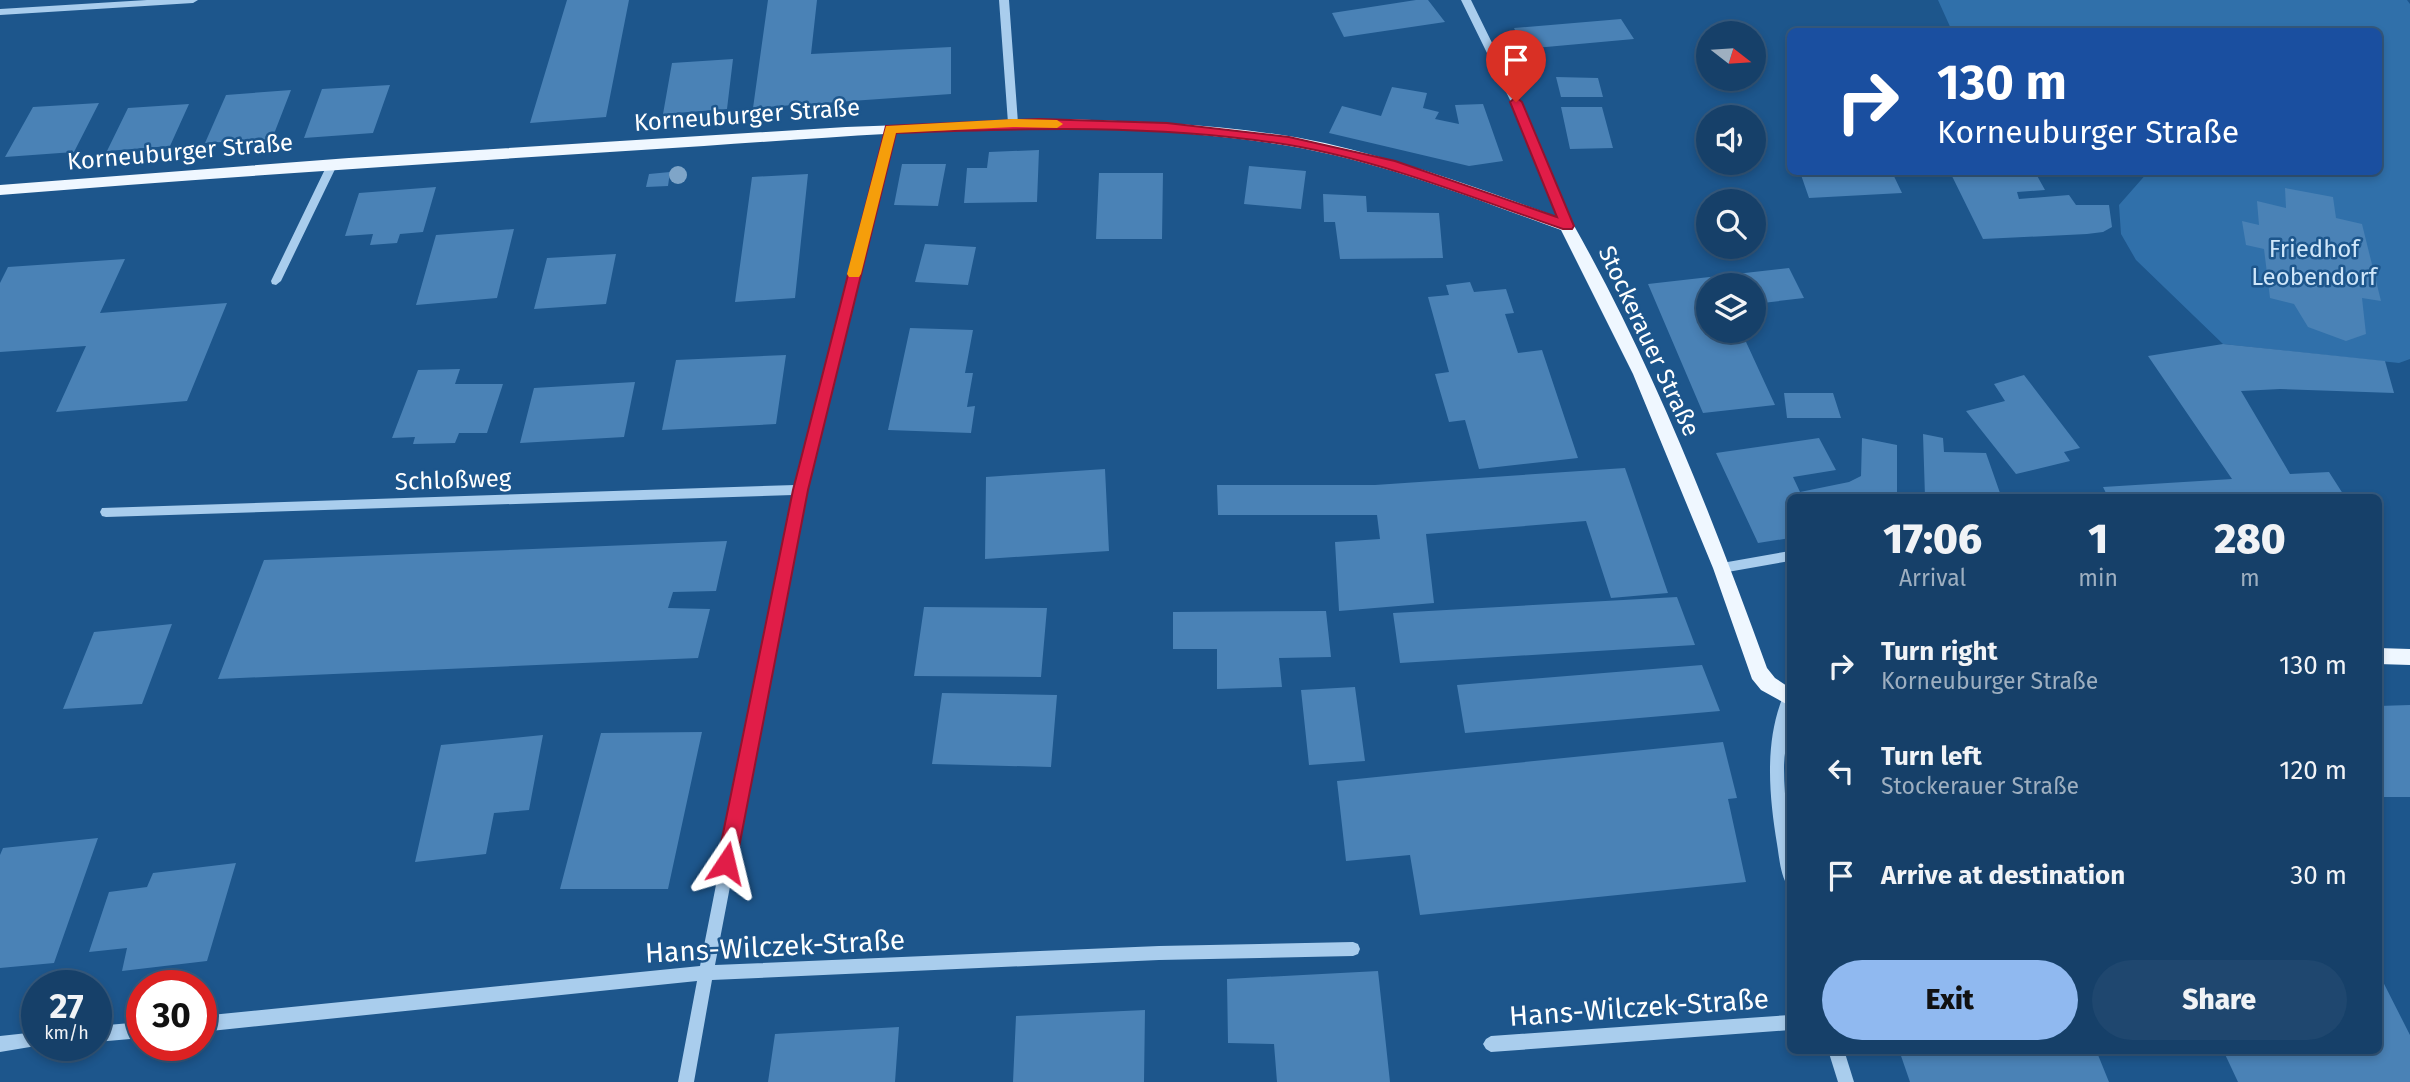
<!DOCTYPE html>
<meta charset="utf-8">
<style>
:root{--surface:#164069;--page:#1f476f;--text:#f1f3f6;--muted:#9eafc0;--line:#35597d;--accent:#90b9f0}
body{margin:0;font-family:"Fira Sans",sans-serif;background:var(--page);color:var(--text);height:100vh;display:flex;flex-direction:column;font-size:26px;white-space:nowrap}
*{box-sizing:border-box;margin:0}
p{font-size:23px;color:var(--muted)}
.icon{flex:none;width:38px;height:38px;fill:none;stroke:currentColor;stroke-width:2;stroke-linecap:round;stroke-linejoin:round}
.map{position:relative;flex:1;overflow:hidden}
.drawer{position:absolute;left:1787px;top:494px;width:595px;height:560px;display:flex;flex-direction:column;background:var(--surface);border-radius:10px;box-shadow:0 4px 10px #0003,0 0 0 2px var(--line)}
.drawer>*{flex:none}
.banner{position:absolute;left:1787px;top:28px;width:595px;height:147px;border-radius:10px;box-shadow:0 4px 10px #0003,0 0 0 2px var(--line);background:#1a4fa0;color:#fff;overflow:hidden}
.needle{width:46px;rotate:107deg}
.controls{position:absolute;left:1696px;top:21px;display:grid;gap:14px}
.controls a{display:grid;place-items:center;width:70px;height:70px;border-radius:50%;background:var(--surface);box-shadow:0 4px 10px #0003,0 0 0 2px var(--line);font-size:35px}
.speed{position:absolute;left:21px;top:970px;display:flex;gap:14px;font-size:35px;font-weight:700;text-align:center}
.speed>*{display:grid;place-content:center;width:91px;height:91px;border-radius:50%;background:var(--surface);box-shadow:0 4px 10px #0003,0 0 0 2px var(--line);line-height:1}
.speed small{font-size:18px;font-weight:400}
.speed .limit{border:10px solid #d22;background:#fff;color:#111}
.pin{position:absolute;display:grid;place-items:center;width:60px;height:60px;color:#fff;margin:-72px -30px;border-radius:50% 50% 50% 0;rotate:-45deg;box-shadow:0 0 7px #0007}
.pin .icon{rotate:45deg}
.me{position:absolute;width:77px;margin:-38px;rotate:10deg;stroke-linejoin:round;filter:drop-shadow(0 0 5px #0008)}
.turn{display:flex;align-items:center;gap:24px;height:147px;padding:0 35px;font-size:32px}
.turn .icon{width:91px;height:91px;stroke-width:2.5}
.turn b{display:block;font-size:49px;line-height:60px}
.eta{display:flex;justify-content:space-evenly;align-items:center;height:119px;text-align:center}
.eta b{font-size:42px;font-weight:800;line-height:49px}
.button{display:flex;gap:14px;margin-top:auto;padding:14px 35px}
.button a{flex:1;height:80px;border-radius:42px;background:var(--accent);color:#111;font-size:28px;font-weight:800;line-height:80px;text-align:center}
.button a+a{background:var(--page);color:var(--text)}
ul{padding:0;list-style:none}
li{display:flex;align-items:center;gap:21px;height:105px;padding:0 35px}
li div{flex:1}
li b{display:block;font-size:26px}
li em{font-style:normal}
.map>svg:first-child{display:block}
</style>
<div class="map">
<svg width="2410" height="1082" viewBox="0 0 2410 1082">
<rect width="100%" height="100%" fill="#1d568c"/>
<path fill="#3070aa" d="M 1938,0 L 2407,0 L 2410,4 L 2410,359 L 2399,363 L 2223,344 L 2136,260 L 2121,234 L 2119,205 L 2148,172 L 2378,172 L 2378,32 L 1952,31 Z"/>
<path fill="#4a82b6" d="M 567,0 L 629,0 L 606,117 L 530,123 Z
M 768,0 L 817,0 L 811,54 L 951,47 L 951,94 L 753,108 Z
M 1416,0 L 1428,0 L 1445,22 L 1344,37 L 1332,13 Z
M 1621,19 L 1634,39 L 1524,49 L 1514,28 Z
M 733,59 L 727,109 L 663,114 L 672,63 Z
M 1556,77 L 1598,78 L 1603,97 L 1561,97 Z
M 390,85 L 373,133 L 304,138 L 322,89 Z
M 1392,87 L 1427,93 L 1423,108 L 1439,112 L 1435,119 L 1459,124 L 1455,105 L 1483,104 L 1503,161 L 1469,166 L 1329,133 L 1342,106 L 1381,116 Z
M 291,90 L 272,139 L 205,143 L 226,95 Z
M 99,103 L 74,152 L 5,157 L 33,107 Z
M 189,104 L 170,146 L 107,151 L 128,108 Z
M 1561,107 L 1602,107 L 1613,148 L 1570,149 Z
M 1039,150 L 1037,202 L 964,203 L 967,168 L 987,168 L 989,152 Z
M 902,164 L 946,164 L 938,206 L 894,205 Z
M 1249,166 L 1306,171 L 1301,209 L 1244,204 Z
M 670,172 L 668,186 L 646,187 L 649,174 Z
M 1800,172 L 1892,172 L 1902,193 L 1809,198 Z
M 1950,172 L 2035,172 L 2045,190 L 2017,192 L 2019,199 L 2069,195 L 2076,205 L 2109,205 L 2112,227 L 2103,232 L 2087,234 L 1983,239 Z
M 1099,173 L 1163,173 L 1162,239 L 1096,239 Z
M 808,174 L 795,298 L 735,302 L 752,177 Z
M 436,187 L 423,232 L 400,234 L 397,243 L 370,245 L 373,234 L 345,236 L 359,193 Z
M 2285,188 L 2333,197 L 2336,218 L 2362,224 L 2381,301 L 2362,298 L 2366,334 L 2346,341 L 2308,327 L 2294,304 L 2270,298 L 2264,249 L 2246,245 L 2242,221 L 2259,225 L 2257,201 L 2286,208 Z
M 1323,194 L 1366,196 L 1367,212 L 1439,213 L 1443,258 L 1340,259 L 1335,222 L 1324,222 Z
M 514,229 L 497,298 L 416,305 L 436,235 Z
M 925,244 L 976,247 L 968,285 L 915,282 Z
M 616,254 L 606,304 L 534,309 L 547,258 Z
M 125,259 L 100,313 L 227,303 L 187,401 L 56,412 L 86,346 L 0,352 L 0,283 L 8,267 Z
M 1789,268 L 1804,298 L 1754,304 L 1754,285 L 1708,285 L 1708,309 L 1700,310 L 1708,322 L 1708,331 L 1741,331 L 1775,405 L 1703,413 L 1648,284 Z
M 1470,282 L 1474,292 L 1506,289 L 1514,313 L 1505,314 L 1518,353 L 1542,350 L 1578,458 L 1479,469 L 1465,420 L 1449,422 L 1435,374 L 1449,372 L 1428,297 L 1449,295 L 1446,285 Z
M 910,328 L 973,330 L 965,373 L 973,373 L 967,407 L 975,406 L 971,433 L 888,430 Z
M 2223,344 L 2385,361 L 2394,393 L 2280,389 L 2241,391 L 2290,474 L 2329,472 L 2345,497 L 2108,497 L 2103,487 L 2232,479 L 2148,356 Z
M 786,355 L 776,424 L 662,430 L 676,360 Z
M 460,369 L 455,384 L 503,384 L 487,433 L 459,433 L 455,443 L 413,444 L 415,437 L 392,438 L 418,370 Z
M 2024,375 L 2080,448 L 2064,452 L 2070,461 L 2016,474 L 1966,411 L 2005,401 L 1994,384 Z
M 635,382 L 624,437 L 520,443 L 534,388 Z
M 1784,393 L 1833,393 L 1841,418 L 1787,418 Z
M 1923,434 L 1943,438 L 1944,452 L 1986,453 L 2000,493 L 1994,493 L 1996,497 L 1925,497 Z
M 1819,438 L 1836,470 L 1793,477 L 1800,492 L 1849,482 L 1861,476 L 1862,438 L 1897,445 L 1897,497 L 1790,497 L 1790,538 L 1758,543 L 1716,453 Z
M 1625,468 L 1668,593 L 1611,598 L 1586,521 L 1426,534 L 1434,603 L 1339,611 L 1335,542 L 1380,539 L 1377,515 L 1218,515 L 1217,485 L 1375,485 Z
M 1105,469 L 1109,551 L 985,559 L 986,477 Z
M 727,541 L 716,591 L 673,592 L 668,608 L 710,609 L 698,658 L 218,679 L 264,560 Z
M 1677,597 L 1695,645 L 1400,663 L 1393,613 Z
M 924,607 L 1047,608 L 1041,677 L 914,676 Z
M 1326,611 L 1331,657 L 1279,658 L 1282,687 L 1217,689 L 1217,649 L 1173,649 L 1173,612 Z
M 172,624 L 142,704 L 63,709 L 94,632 Z
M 1702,665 L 1720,711 L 1465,733 L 1457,685 Z
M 1355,687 L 1365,761 L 1309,765 L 1301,690 Z
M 942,693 L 1057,695 L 1051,767 L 932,764 Z
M 2410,705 L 2410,797 L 2378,797 L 2378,706 Z
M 702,732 L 668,889 L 560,889 L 601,733 Z
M 543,735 L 529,810 L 494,813 L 486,854 L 415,862 L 441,745 Z
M 1723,742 L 1737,798 L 1728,799 L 1746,882 L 1420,915 L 1410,855 L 1346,861 L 1337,781 Z
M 98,838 L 54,963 L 0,968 L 0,855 L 3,848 Z
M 236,863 L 207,961 L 122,971 L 127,948 L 89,952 L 109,892 L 147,887 L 153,873 Z
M 1378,971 L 1390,1082 L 1277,1082 L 1274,1044 L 1228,1043 L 1227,979 Z
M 2378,972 L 2410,1035 L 2410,1082 L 2238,1082 L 2223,1050 L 2378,1050 Z
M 1145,1010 L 1144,1082 L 1013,1082 L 1016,1016 Z
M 899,1027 L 895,1082 L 768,1082 L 775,1034 Z
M 1899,1050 L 2096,1050 L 2109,1082 L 1910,1082 Z"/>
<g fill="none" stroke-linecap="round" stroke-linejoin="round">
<path fill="#a9cded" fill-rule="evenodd" d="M 147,0 L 198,0 L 193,3 L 0,15 L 0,9 Z
M 999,0 L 1009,0 L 1018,123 L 1013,126 L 1008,123 Z
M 1461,0 L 1471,0 L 1521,102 L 1572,226 L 1571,229 L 1563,229 L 1562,226 L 1511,102 Z
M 891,126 L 896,129 L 806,490 L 715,965 L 1159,946 L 1353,942 L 1358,944 L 1360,949 L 1358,954 L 1353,956 L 1159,960 L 712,980 L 694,1082 L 678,1082 L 697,981 L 201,1032 L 201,1016 L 700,966 L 793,495 L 106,517 L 102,516 L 100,512 L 102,508 L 795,485 L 886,129 Z
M 333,160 L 338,163 L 281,281 L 276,285 L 272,284 L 271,281 L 328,163 Z
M 1790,551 L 1790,561 L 1722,573 L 1718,572 L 1716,568 L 1718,564 L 1722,563 Z
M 1789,692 C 1795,715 1784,743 1784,768 C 1784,806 1792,844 1790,883 L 1785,881 C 1780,870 1779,856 1777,844 C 1769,795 1764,741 1784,694 Z
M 1790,1015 L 1790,1030 L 1491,1052 L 1486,1049 L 1483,1044 L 1486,1039 L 1491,1036 Z
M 142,1022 L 142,1038 L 96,1042 L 96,1026 Z
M 37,1032 L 37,1045 L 42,1045 L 0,1052 L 0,1036 Z
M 1828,1050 L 1844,1050 L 1854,1082 L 1838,1082 Z"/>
<path fill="#eff7ff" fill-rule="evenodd" d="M 1066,119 C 1152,122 1240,125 1325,143 C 1409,162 1491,193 1572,222 C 1652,363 1712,516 1767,668 L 1775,678 L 1790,688 L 1790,706 L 1761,690 L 1752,679 L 1713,568 L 1633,374 L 1561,230 C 1472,198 1383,162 1289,146 C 1096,114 898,133 704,146 C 469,161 234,176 0,195 L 0,185 L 349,158 L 846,127 Z
M 2378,648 L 2410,649 L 2410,665 L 2378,664 Z"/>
</g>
<circle fill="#7fa5c8" cx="678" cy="175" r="9"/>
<path fill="#e11d48" stroke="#92132f" stroke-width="2" d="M 1516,97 L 1522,102 L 1574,226 L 1572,229 L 1563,229 C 1473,198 1383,161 1289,145 C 1159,124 1027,128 896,133 L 808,490 L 736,863 L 733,870 L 726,872 L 720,870 L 717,863 L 793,490 L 886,126 L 1039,119 L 1167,123 L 1289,137 L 1395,161 L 1557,217 L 1510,102 Z"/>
<path fill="#f59e0b" d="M 1013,119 L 1057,120 L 1063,124 L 1057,128 L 1013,127 L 896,133 L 861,274 L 859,277 L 849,277 L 847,274 L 886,126 Z"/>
<g text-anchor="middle" stroke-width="5" stroke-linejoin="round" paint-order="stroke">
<g font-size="24" fill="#fff" stroke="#1d568c">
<text transform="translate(747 115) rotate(-4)" y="8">Korneuburger Straße</text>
<text transform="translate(180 152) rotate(-5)" y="8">Korneuburger Straße</text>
<text transform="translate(1649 341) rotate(65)" y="8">Stockerauer Straße</text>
<text transform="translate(453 480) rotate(-2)" y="8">Schloßweg</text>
</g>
<g font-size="24" fill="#cfe6f9" stroke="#1d568c">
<text x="2314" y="257">Friedhof<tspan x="2314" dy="28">Leobendorf</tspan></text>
</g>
<g font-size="28" fill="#fff" stroke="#1d568c">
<text transform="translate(775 946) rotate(-3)" y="10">Hans-Wilczek-Straße</text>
<text transform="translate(1639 1007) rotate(-4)" y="10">Hans-Wilczek-Straße</text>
</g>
</g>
</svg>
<div class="controls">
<a><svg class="needle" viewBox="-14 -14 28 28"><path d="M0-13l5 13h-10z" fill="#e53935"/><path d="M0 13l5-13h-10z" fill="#9eafc0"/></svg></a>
<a><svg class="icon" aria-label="sound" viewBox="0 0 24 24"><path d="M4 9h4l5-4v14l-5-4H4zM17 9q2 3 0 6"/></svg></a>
<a><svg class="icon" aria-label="search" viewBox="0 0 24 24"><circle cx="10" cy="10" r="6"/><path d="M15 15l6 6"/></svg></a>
<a><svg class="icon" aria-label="layers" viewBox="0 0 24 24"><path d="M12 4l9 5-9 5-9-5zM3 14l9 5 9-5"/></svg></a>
</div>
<div class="speed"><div>27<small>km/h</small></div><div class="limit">30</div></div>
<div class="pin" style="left:1516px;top:102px;background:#d93025"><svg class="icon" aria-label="arrive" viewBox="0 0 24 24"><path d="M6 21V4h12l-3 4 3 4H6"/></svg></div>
<svg class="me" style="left:726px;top:863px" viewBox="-20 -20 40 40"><path d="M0-17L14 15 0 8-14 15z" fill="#e11d48" stroke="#fff" stroke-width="4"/></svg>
<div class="banner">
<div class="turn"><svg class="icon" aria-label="right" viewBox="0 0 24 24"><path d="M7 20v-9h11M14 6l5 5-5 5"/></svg><div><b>130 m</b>Korneuburger Straße</div></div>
</div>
<section class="drawer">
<div class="eta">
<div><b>17:06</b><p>Arrival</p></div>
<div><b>1</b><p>min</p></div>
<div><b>280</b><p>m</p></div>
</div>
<ul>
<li><svg class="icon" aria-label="right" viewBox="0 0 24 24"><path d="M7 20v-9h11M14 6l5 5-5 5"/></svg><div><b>Turn right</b><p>Korneuburger Straße</p></div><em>130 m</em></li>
<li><svg class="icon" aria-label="left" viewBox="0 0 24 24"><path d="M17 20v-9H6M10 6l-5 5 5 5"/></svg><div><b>Turn left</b><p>Stockerauer Straße</p></div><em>120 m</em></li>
<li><svg class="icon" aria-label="arrive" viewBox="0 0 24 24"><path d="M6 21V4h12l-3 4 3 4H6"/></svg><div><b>Arrive at destination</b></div><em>30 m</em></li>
</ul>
<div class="button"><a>Exit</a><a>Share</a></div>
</section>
</div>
